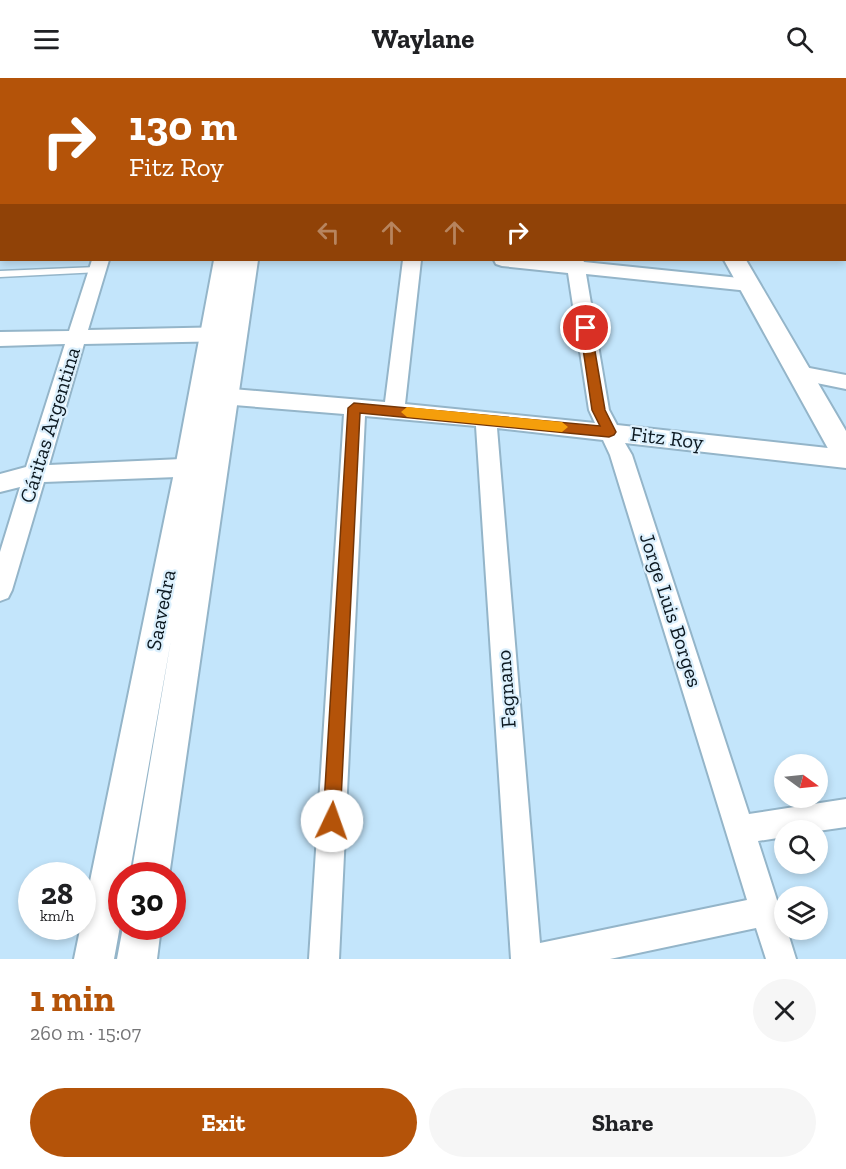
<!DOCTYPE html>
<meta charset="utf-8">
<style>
:root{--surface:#fff;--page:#f6f6f6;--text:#202124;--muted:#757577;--accent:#b45309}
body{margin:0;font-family:"Zilla Slab",serif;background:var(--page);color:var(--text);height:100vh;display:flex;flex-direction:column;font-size:22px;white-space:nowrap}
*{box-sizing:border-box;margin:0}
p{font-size:20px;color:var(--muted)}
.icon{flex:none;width:33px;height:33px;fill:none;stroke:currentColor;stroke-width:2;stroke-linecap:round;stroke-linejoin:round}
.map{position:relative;height:881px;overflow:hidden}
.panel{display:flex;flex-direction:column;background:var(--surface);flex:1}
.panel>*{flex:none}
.hud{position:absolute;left:0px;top:0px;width:846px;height:183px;box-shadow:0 3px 9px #0003;background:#b45309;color:#fff;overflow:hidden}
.needle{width:39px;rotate:105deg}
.controls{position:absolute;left:774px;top:676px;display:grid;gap:12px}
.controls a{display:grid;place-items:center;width:54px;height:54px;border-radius:50%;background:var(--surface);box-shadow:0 3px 9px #0003;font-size:30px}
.speed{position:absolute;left:18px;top:784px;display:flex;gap:12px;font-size:30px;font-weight:700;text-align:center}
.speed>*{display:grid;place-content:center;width:78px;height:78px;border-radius:50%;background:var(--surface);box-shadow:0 3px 9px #0003;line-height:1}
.speed small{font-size:15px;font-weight:400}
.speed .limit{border:9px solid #d22;background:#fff;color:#111}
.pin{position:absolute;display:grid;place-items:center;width:51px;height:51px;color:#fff;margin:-26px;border:3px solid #fff;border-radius:50%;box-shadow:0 2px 6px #0007}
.me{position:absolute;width:66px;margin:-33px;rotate:3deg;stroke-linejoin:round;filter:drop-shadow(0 0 4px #0008)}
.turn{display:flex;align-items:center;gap:21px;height:126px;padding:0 30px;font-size:27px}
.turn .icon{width:78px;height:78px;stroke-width:2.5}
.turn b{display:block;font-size:42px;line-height:51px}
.lanes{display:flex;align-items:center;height:57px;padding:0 30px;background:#0003;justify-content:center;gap:30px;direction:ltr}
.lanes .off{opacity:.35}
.round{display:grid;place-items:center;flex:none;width:63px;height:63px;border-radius:32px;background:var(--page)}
.headline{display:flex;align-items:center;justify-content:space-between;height:102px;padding:0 30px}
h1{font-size:36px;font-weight:800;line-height:45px;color:var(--accent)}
.action{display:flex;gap:12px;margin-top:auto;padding:12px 30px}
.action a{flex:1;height:69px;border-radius:36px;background:var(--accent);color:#fff;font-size:24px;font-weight:800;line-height:69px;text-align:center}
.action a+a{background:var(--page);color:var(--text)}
header{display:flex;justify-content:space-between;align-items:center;height:78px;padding:0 30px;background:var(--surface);font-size:27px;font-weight:800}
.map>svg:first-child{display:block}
</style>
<header><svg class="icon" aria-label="menu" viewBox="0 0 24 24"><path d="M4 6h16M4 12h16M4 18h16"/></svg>Waylane<svg class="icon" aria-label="search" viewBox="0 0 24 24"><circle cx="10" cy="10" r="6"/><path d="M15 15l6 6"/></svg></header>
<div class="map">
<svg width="846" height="881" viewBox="0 0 846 881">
<rect width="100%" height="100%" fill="#c3e5fb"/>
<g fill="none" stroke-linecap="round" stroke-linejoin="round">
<defs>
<path id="service" d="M 97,189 L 102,192 L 100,194 L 0,199 L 0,193 Z"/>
<path id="minor" d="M 7,0 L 22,0 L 6,2 Z
M 157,0 L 171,0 L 156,2 Z
M 427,0 L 441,0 L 441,2 L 427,2 Z
M 513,0 L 527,0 L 528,2 L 514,2 Z
M 628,0 L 648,0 L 649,2 L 629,2 Z
M 717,0 L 731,0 L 731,2 L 717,2 Z
M 0,47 L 2,48 L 2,57 L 0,57 Z
M 844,47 L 846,47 L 846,57 L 844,56 Z
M 0,123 L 2,123 L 2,133 L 0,133 Z
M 92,182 L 109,182 L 88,252 L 231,249 L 238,251 L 240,256 L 238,261 L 231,263 L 84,266 L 49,387 L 204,380 L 212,383 L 215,389 L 212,395 L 204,398 L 44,404 L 12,512 L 8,520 L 0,523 L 0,474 L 20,409 L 0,414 L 0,396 L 26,389 L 65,266 L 0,268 L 0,254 L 69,253 Z
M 403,182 L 421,182 L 405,326 L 595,345 L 589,332 L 568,195 L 502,188 L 496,186 L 494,182 L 583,182 L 584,184 L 749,201 L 755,203 L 758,207 L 755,211 L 749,213 L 586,196 L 609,332 L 617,347 L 846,372 L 846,390 L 625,365 L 632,377 L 749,736 L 846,721 L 846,749 L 818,753 L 784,753 L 784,759 L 758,763 L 784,844 L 784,852 L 787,852 L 796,881 L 766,881 L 756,850 L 610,881 L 511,881 L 476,348 L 365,338 L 339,881 L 309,881 L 344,336 L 209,325 L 202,322 L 199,317 L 202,312 L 209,309 L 385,324 ZM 497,350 L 603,362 L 610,377 L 747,822 L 540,865 Z
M 799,288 L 846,297 L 846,311 L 792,300 L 789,295 L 792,290 Z"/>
<path id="tertiary" d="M 275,0 L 293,0 L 293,2 L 275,2 Z
M 623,0 L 641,0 L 641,2 L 623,2 Z
M 214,182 L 258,182 L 169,798 L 131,798 L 171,562 L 129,798 L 122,798 L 122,837 L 114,881 L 74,881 L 175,390 Z
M 724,182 L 746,182 L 846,353 L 846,388 L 836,385 Z
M 123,849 L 161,849 L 157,881 L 117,881 Z"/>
</defs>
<use href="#service" stroke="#94b5c9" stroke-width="3"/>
<use href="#minor" stroke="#94b5c9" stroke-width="4"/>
<use href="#tertiary" stroke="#94b5c9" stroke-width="4"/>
<use href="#service" fill="#fff" fill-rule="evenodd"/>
<use href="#minor" fill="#fff" fill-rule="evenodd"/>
<use href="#tertiary" fill="#fff" fill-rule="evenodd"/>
</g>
<path fill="#b45309" stroke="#753606" stroke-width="1.5" d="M 586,246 L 591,250 L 605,332 L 616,354 L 614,357 L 609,359 L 360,335 L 340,743 L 338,749 L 332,752 L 325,749 L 323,743 L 348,330 L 354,325 L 600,348 L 592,332 L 580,250 Z"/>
<path fill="#f59e0b" d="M 407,329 L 562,344 L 568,349 L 562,354 L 407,339 L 401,334 Z"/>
<g text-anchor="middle" stroke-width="4.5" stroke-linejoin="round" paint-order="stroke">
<g font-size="21" fill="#0c1820" stroke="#dcf0fd">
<text transform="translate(50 347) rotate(-73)" y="7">Cáritas Argentina</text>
<text transform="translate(667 360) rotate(7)" y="7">Fitz Roy</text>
<text transform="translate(161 532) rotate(-79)" y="7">Saavedra</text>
<text transform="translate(671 532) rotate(72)" y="7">Jorge Luis Borges</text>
<text transform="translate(506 611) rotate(-94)" y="7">Fagnano</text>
</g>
</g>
</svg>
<div class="controls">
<a><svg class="needle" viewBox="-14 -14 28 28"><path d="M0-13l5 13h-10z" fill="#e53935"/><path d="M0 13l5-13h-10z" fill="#757577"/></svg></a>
<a><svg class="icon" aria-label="search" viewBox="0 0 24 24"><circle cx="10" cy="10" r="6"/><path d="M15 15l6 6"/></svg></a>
<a><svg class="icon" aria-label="layers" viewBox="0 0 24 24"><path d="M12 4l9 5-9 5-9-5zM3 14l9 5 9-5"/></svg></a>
</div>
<div class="speed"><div>28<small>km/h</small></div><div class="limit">30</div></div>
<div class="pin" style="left:586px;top:250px;background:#d93025"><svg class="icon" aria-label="arrive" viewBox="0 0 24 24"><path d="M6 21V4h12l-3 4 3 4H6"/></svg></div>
<svg class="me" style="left:332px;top:743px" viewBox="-20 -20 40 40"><circle r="19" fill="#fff"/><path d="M0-13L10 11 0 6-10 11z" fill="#b45309"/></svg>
<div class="hud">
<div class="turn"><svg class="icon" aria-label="right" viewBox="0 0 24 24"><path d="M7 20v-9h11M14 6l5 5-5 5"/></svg><div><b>130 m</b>Fitz Roy</div></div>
<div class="lanes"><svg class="icon off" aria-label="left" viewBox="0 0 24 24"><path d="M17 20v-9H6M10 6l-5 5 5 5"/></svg><svg class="icon off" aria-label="ahead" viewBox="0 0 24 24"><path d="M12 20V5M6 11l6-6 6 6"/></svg><svg class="icon off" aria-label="ahead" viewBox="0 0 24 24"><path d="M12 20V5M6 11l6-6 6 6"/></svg><svg class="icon" aria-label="right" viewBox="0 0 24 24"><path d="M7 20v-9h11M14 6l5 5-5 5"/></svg></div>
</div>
</div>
<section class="panel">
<div class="headline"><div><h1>1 min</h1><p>260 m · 15:07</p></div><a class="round"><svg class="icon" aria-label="close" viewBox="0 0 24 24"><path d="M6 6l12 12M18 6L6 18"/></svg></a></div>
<div class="action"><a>Exit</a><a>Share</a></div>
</section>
